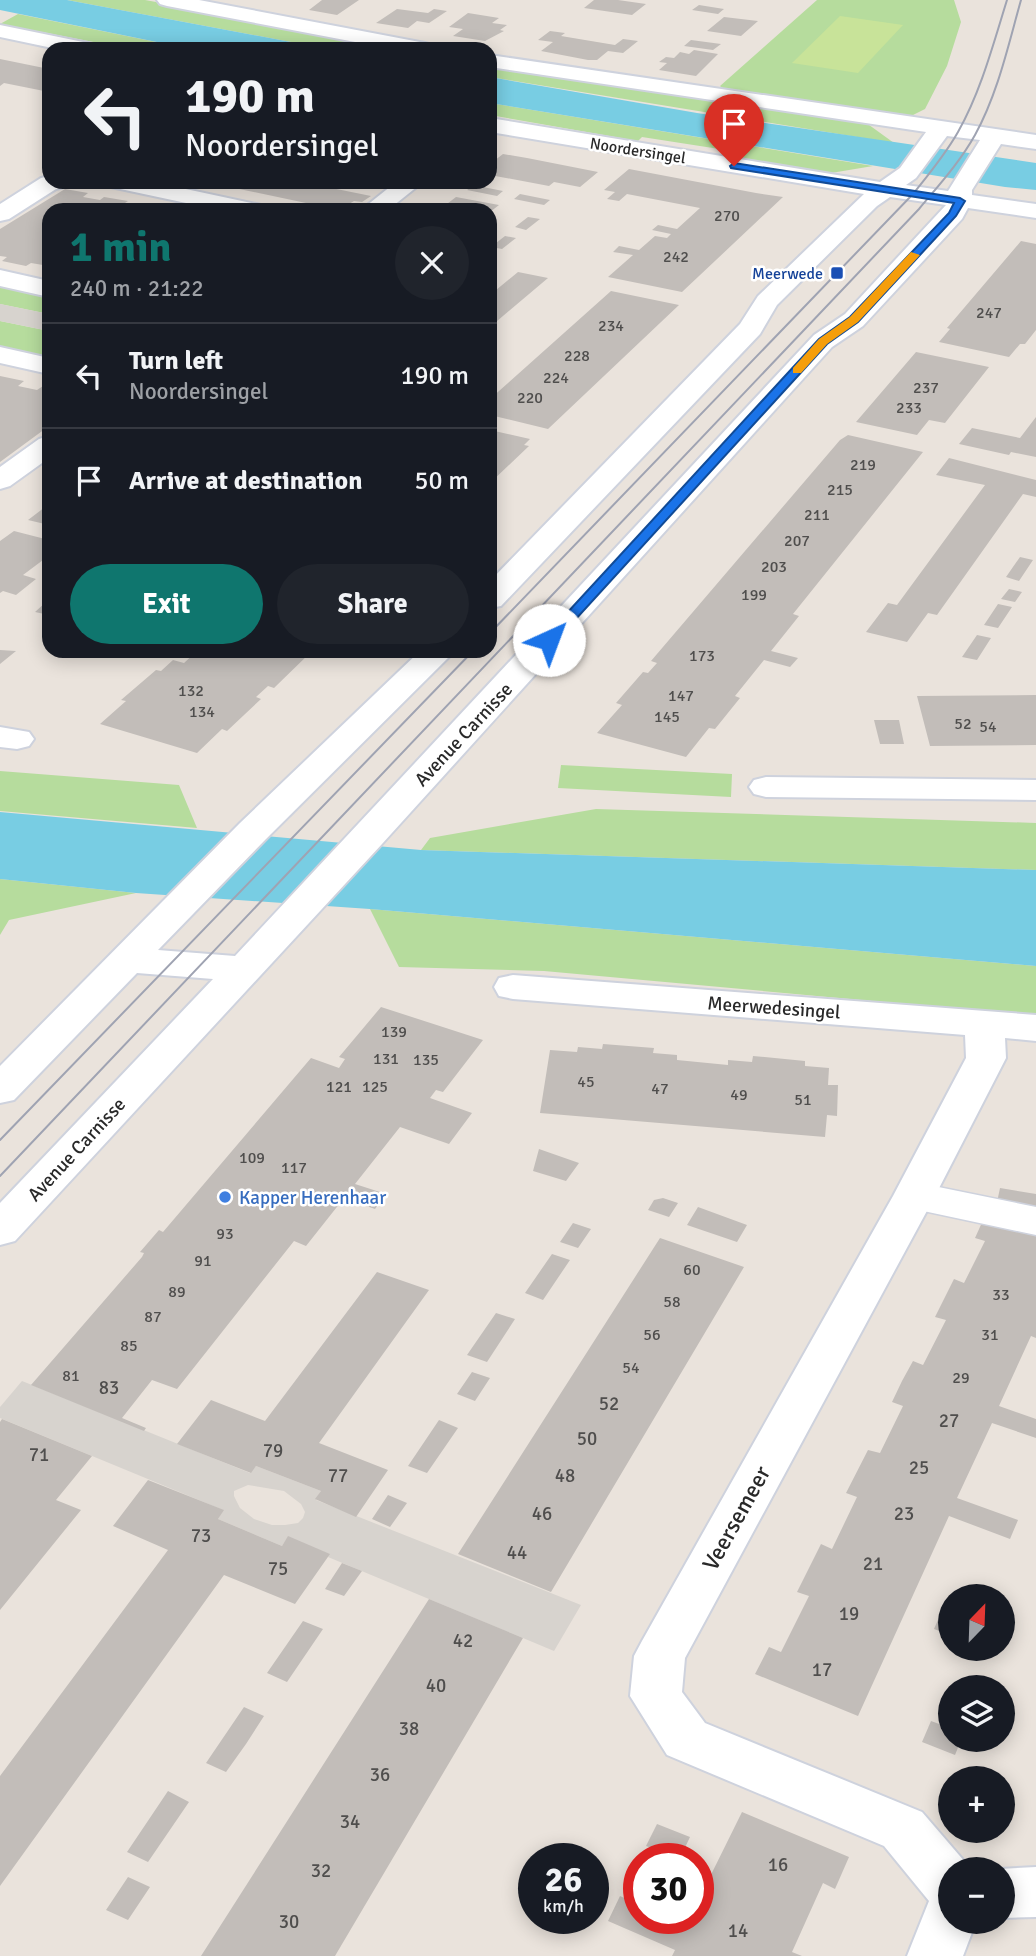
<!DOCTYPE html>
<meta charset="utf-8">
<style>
:root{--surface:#171b24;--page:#20242c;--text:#f1f3f6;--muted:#9ea1a6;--line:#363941;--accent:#0f766e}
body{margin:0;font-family:Signika,sans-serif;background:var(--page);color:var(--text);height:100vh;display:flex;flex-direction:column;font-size:26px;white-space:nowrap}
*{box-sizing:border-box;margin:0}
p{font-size:23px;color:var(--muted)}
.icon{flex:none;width:38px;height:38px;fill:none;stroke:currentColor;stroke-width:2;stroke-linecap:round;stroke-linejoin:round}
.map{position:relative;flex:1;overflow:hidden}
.panel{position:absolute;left:42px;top:203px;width:455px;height:455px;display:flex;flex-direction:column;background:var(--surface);border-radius:21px;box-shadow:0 4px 18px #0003}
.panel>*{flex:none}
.top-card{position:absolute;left:42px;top:42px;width:455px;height:147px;border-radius:21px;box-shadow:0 4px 18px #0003;background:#171b24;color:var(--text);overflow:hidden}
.needle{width:46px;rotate:23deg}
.fabs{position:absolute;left:938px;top:1584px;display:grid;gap:14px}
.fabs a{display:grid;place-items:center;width:77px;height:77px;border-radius:50%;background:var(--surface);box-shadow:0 4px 18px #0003;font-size:35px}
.speed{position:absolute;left:518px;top:1843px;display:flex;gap:14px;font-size:35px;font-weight:700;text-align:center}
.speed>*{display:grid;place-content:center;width:91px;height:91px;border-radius:50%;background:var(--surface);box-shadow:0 4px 18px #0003;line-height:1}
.speed small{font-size:18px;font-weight:400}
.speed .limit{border:10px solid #d22;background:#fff;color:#111}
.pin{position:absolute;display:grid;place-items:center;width:60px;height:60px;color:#fff;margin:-72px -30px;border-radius:50% 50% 50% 0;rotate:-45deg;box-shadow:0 0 7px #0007}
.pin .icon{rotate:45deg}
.me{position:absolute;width:77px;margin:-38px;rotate:43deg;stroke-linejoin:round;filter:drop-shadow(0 0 5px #0008)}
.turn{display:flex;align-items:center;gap:24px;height:147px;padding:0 28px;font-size:32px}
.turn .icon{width:91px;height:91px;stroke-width:2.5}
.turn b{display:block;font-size:49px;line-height:60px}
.round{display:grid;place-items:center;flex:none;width:74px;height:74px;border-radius:37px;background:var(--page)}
.summary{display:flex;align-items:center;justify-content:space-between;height:119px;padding:0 28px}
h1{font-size:42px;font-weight:800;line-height:52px;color:var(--accent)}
.primary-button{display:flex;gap:14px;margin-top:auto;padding:14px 28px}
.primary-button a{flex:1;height:80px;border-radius:42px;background:var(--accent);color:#fff;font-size:28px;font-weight:800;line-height:80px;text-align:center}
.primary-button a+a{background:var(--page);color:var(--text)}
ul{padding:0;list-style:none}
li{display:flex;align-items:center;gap:21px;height:105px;padding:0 28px;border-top:2px solid var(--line)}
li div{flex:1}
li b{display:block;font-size:26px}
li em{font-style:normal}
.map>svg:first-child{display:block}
</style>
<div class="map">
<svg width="1036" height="1956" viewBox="0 0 1036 1956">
<rect width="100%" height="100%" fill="#eae3dc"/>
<path fill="#b6dc9d" d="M 67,0 L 145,0 L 412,49 L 328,49 Z
M 817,0 L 954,0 L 961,22 L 947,66 L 925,109 L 909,117 L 724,90 L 720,86 Z
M 18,14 L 191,49 L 130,49 L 0,24 Z
M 490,63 L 865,122 L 894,143 L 490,77 Z
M 490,103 L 873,166 L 831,173 L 739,158 L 745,153 L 642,137 L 638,141 L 490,115 Z
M 0,285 L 49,296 L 49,314 L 0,304 Z
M 0,321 L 49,331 L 49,358 L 0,347 Z
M 561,765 L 732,774 L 731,797 L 558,788 Z
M 0,771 L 179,785 L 197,828 L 0,811 Z
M 596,809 L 1036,823 L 1036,870 L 421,850 L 430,838 Z
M 0,879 L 136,893 L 9,920 L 0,935 Z
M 370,909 L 1036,966 L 1036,1016 L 544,971 L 399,967 Z"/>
<path fill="#c8e399" d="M 840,16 L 903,25 L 858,73 L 792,63 Z"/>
<path fill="#d7d3ce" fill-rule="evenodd" d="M 0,304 L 49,314 L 49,331 L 0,321 Z
M 22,1381 L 250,1473 L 256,1466 L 321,1491 L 316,1500 L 581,1605 L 554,1651 L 328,1557 L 329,1554 L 288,1537 L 282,1546 L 218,1519 L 223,1510 L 0,1418 L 0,1407 ZM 248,1485 L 284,1491 L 301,1504 L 305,1512 L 303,1518 L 298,1523 L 285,1525 L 272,1525 L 254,1519 L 240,1508 L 234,1496 L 234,1491 Z"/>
<path fill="#78cde3" d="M 0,0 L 67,0 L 328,49 L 191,49 L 0,10 Z
M 490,77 L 697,113 L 1036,163 L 1036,190 L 1005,187 L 490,103 Z
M 0,812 L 421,850 L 1036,870 L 1036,966 L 370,909 L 136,893 L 0,879 Z"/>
<path fill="#c2bdb9" d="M 322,0 L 359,0 L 337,15 L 309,10 Z
M 594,0 L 618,0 L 646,4 L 632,15 L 584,8 Z
M 699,5 L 724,9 L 718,14 L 692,10 Z
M 397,9 L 428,13 L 434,9 L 447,11 L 429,23 L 417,21 L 408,28 L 376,23 Z
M 468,13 L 499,18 L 492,23 L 507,25 L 500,30 L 504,31 L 485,41 L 453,36 L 463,29 L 449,27 Z
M 724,17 L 758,21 L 741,36 L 707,31 Z
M 550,31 L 565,33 L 561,36 L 615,45 L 623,39 L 638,41 L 623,53 L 608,51 L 597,60 L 588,60 L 541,51 L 553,42 L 538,40 Z
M 691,40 L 721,44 L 713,50 L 684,46 Z
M 694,50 L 718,54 L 696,76 L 659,70 L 667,63 L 659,62 L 666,57 L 674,58 L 680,52 L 689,54 Z
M 0,59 L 49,69 L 49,92 L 4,83 L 0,86 Z
M 503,154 L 527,158 L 598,172 L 580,187 L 554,182 L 549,186 L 490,175 L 490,164 Z
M 629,169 L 756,193 L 783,197 L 682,292 L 608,277 L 633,255 L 613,252 L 619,246 L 639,250 L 655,236 L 667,238 L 671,234 L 652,230 L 658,225 L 677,229 L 700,208 L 627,194 L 619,201 L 607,199 L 615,192 L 604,190 Z
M 206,182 L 302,182 L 371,196 L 362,202 L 354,201 L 339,210 Z
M 474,185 L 488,188 L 503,191 L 497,196 L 467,190 Z
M 65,189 L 88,193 L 83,197 L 100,200 L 104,197 L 128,201 L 122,205 L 139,208 L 144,205 L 162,210 L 49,210 L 49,271 L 43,270 L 49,266 L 31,263 L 26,266 L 2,261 L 7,257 L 0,256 L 0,229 Z
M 520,194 L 550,200 L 544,205 L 514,199 Z
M 456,197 L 499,205 L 490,212 L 439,210 Z
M 528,217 L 540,219 L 526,230 L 515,227 Z
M 505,236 L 516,238 L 502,249 L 491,247 Z
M 1021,241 L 1036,244 L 1036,330 L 1025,344 L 1020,344 L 1009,357 L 939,342 L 950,329 L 947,328 Z
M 518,272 L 548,278 L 490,327 L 490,295 Z
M 611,291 L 679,305 L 548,429 L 490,415 L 490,399 Z
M 916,352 L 989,367 L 945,423 L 929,420 L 917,435 L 856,422 Z
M 0,376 L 24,381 L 18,386 L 37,390 L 43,386 L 49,387 L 49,426 L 0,462 Z
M 1036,417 L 1036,457 L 1011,452 L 1009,455 L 959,444 L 972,428 L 1020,438 Z
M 490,430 L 530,439 L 524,445 L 529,446 L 490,483 Z
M 848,435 L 923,452 L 793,614 L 799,616 L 771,651 L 798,658 L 790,667 L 764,660 L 735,696 L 740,698 L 715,729 L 709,728 L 686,757 L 597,733 L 622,705 L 616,703 L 643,672 L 648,673 L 657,663 L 651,661 L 840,440 Z
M 949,458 L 1036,480 L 1036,497 L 1023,494 L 937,615 L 928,613 L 907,642 L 866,632 L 888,603 L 897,605 L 985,485 L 936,475 Z
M 49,504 L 49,525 L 28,520 Z
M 14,531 L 49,540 L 49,561 L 43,560 L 23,575 L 36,579 L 16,595 L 3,591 L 0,593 L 0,541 Z
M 1020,557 L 1033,560 L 1019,581 L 1006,577 Z
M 1009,589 L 1022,592 L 1015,602 L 1001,599 Z
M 49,600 L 49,615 L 35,612 L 46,602 Z
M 998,604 L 1012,607 L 998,628 L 984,625 Z
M 977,635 L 991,638 L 977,660 L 962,657 Z
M 0,650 L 16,651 L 0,664 Z
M 197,651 L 312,651 L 274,688 L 268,686 L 256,697 L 261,699 L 227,731 L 222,729 L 197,753 L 100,724 L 126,701 L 121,700 L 156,670 L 161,671 L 173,660 L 184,663 Z
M 1036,695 L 1036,745 L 930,746 L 917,696 Z
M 874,720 L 899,720 L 904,744 L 880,744 Z
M 381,1007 L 483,1040 L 443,1092 L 436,1090 L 430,1098 L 472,1113 L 449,1144 L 400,1127 L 355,1184 L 386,1194 L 375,1209 L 344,1198 L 306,1246 L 294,1241 L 177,1389 L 152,1380 L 122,1418 L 146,1428 L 144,1431 L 31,1385 L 142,1257 L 144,1253 L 140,1252 L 159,1230 L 163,1232 L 311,1058 L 339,1068 L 345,1059 L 339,1057 Z
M 603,1044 L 654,1048 L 653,1053 L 677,1055 L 677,1060 L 728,1065 L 728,1060 L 752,1062 L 753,1056 L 805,1061 L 805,1066 L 829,1068 L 828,1085 L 838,1085 L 837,1116 L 827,1115 L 825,1137 L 540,1113 L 550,1050 L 577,1052 L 578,1047 L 602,1049 Z
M 539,1149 L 579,1163 L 566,1181 L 533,1171 Z
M 1000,1188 L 1036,1194 L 1036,1214 L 996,1207 Z
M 663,1198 L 678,1203 L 669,1217 L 648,1210 L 654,1200 Z
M 698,1207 L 747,1225 L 737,1242 L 687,1225 Z
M 984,1218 L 1036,1235 L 1036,1338 L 1031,1336 L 999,1406 L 1036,1419 L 1036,1438 L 992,1423 L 957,1498 L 1018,1520 L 1010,1539 L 949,1516 L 858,1716 L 755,1674 L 769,1647 L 781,1652 L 809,1596 L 797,1592 L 821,1544 L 832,1549 L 857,1497 L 846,1493 L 868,1450 L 880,1453 L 903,1406 L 892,1402 L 902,1381 L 913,1361 L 923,1365 L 946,1320 L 935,1317 L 954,1279 L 964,1283 L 985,1241 L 975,1238 Z
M 573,1223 L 591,1229 L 578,1248 L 560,1242 Z
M 660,1238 L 744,1267 L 551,1592 L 458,1554 Z
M 552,1254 L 570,1260 L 543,1300 L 525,1293 Z
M 377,1272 L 429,1290 L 319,1443 L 388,1470 L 356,1517 L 315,1499 L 321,1491 L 256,1466 L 251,1473 L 177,1444 L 211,1400 L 265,1421 Z
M 496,1313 L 515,1319 L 487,1362 L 467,1355 Z
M 472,1372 L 490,1378 L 475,1401 L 457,1394 Z
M 2,1419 L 92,1456 L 56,1500 L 81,1510 L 0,1610 L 0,1422 Z
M 439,1420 L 458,1428 L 427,1473 L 408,1466 Z
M 148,1480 L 224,1510 L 218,1519 L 282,1546 L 288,1536 L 330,1554 L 295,1604 L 224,1575 L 0,1886 L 0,1776 L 168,1550 L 113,1526 Z
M 388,1495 L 407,1503 L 390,1527 L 372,1519 Z
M 342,1563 L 362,1571 L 344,1596 L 325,1589 Z
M 429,1599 L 523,1638 L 335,1956 L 201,1956 Z
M 943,1608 L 950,1611 L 950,1635 L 934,1629 Z
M 303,1621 L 323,1629 L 287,1682 L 267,1673 Z
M 244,1707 L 264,1716 L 246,1744 L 226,1772 L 206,1763 Z
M 931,1721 L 950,1728 L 950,1740 L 961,1740 L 955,1755 L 922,1742 Z
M 168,1791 L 189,1802 L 148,1862 L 127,1852 Z
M 742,1812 L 849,1857 L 835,1889 L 823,1883 L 792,1952 L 802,1956 L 672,1956 L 675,1950 L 608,1921 L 620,1896 L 639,1905 L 639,1918 L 667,1918 L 686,1927 L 690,1918 L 698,1918 L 698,1901 Z
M 657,1824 L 690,1837 L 680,1858 L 646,1846 Z
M 128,1877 L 150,1887 L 128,1920 L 106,1910 Z"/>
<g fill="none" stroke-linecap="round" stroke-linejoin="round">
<defs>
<path id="pedestrian" d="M 914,1182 L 1036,1207 L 1036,1235 L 900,1206 L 894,1196 L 900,1186 Z"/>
<path id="minor" d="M 157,0 L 199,0 L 425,43 L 432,45 L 435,49 L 392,49 L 167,6 L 160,4 Z
M 0,25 L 88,43 L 95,45 L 98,49 L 57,49 L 0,37 Z
M 490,55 L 1036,135 L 1036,149 L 1001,144 L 972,190 L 972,195 L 1036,204 L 1036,218 L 968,208 L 962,219 L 863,326 L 832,347 L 382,844 L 15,1241 L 0,1245 L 0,1203 L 213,979 L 137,973 L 14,1100 L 0,1103 L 0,1066 L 240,823 L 420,651 L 455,651 L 266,839 L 158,950 L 235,956 L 814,335 L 845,314 L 946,205 L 890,197 L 877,206 L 777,305 L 760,334 L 501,606 L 490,608 L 490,581 L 740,324 L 758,296 L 864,194 L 490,132 L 490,118 L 880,182 L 900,168 L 926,132 L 490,67 ZM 947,136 L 980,140 L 948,191 L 906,185 L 916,178 Z
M 49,176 L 49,182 L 68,182 L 64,187 L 56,189 L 9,219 L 0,221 L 0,204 L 41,178 Z
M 107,182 L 153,182 L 261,205 L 265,210 L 219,210 L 111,187 Z
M 396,182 L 423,182 L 388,210 L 361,210 Z
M 0,270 L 49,281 L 49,297 L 0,286 Z
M 0,347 L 49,358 L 49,374 L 0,363 Z
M 49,436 L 49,458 L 10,486 L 0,489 L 0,467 L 39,439 Z
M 0,727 L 29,732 L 34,739 L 29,746 L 17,749 L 0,747 Z
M 766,777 L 1036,780 L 1036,800 L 766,797 L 754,794 L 749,787 L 754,780 Z
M 513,975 L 1036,1015 L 1036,1041 L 1005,1038 L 1006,1058 L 935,1196 L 685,1658 L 682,1692 L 705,1723 L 922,1812 L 971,1869 L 950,1869 L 950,1922 L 976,1922 L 963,1956 L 907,1956 L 929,1901 L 884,1846 L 667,1755 L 630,1696 L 634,1656 L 642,1641 L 893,1196 L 966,1058 L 965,1035 L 513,999 L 499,996 L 494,987 L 499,978 Z
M 1036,1867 L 1036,1917 L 1003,1918 L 1003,1869 L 999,1869 Z"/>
</defs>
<use href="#pedestrian" stroke="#ced2dd" stroke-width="3"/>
<use href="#minor" stroke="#ced2dd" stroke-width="4"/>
<use href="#pedestrian" fill="#fff" fill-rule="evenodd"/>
<use href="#minor" fill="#fff" fill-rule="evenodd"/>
<path stroke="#9fa3b2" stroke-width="2" d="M 490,633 L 913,194 C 929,174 945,155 958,132 C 981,91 993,45 1007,0
M 0,1140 L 473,651
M 0,1176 L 919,209 C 939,185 960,162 975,135 C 998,93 1008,46 1021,0"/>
</g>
<path fill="#1a73e8" stroke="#114b97" stroke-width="2" d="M 734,163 L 960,198 L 965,201 L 956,216 L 858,322 L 827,344 L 554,643 L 544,643 L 544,638 L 819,339 L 850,317 L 949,213 L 954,203 L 731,168 L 730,166 Z"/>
<path fill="#f59e0b" d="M 911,252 L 920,255 L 858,322 L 827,344 L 801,373 L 793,373 L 793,368 L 819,339 L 850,317 Z"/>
<rect fill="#1a4fb4" stroke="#fff" stroke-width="2.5" x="830" y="266" width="14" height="14" rx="3.5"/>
<circle fill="#3f7fe0" stroke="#fff" stroke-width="2.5" cx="225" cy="1197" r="7"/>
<g text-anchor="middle" stroke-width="5" stroke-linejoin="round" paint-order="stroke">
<g font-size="16" fill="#292929" stroke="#fff">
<text transform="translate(638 150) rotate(9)" y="6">Noordersingel</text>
</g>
<g font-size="16" fill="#4f4e4d">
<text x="727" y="221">270</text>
<text x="676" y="262">242</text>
<text x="989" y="318">247</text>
<text x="611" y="331">234</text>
<text x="577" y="361">228</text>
<text x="556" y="383">224</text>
<text x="926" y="393">237</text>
<text x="530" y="403">220</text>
<text x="909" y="413">233</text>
<text x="863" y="470">219</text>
<text x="840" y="495">215</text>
<text x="817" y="520">211</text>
<text x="797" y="546">207</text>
<text x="774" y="572">203</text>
<text x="754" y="600">199</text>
<text x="702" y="661">173</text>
<text x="191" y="696">132</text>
<text x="681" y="701">147</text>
<text x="202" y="717">134</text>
<text x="667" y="722">145</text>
<text x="963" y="729">52</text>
<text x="988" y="732">54</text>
<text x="394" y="1037">139</text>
<text x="386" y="1064">131</text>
<text x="426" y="1065">135</text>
<text x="586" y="1087">45</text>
<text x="339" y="1092">121</text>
<text x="375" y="1092">125</text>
<text x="660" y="1094">47</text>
<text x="739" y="1100">49</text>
<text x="803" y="1105">51</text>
<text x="252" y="1163">109</text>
<text x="294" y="1173">117</text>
<text x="225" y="1239">93</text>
<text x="203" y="1266">91</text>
<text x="692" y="1275">60</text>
<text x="177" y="1297">89</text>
<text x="1001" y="1300">33</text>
<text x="672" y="1307">58</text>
<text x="153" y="1322">87</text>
<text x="652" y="1340">56</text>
<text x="990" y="1340">31</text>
<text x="129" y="1351">85</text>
<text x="631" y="1373">54</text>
<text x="71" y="1381">81</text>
<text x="961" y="1383">29</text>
</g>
<g font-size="16" fill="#164399" stroke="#fff" text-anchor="end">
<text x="823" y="279">Meerwede</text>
</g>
<g font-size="19" fill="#292929" stroke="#fff">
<text transform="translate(463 734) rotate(-47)" y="7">Avenue Carnisse</text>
<text transform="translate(774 1007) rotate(4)" y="7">Meerwedesingel</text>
<text transform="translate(76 1149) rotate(-47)" y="7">Avenue Carnisse</text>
</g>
<g font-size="19" fill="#366cbe" stroke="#fff" text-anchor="start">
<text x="239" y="1204">Kapper Herenhaar</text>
</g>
<g font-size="19" fill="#4f4e4d">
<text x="109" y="1394">83</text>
<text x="609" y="1410">52</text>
<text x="949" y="1427">27</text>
<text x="587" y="1445">50</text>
<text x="273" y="1457">79</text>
<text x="39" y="1461">71</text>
<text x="919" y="1474">25</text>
<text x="338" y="1482">77</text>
<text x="565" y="1482">48</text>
<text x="542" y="1520">46</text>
<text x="904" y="1520">23</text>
<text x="201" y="1542">73</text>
<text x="517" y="1559">44</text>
<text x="873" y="1570">21</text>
<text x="278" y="1575">75</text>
<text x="849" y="1620">19</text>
<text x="463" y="1647">42</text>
<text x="822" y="1676">17</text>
<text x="436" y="1692">40</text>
<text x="409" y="1735">38</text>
<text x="380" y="1781">36</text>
<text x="350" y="1828">34</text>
<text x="778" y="1871">16</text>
<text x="321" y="1877">32</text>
<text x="289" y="1928">30</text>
<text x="738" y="1937">14</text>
</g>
<g font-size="23" fill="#292929" stroke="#fff">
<text transform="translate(736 1518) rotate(-61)" y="8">Veersemeer</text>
</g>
</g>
</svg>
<div class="fabs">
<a><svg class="needle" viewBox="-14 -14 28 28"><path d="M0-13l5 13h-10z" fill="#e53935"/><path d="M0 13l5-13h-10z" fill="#9ea1a6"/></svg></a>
<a><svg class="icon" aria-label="layers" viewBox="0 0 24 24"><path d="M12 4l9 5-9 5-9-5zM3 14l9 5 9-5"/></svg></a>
<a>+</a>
<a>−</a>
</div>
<div class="speed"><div>26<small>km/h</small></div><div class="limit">30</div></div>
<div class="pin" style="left:734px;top:166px;background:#d93025"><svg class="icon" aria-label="arrive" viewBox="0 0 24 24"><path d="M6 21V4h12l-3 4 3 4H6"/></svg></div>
<svg class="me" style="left:549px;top:640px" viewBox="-20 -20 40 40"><circle r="19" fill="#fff"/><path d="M0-13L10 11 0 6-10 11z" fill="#1a73e8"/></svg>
<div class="top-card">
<div class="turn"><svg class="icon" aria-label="left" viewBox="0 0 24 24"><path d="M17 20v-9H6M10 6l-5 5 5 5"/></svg><div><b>190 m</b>Noordersingel</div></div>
</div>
<section class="panel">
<div class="summary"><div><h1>1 min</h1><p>240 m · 21:22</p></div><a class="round"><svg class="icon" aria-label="close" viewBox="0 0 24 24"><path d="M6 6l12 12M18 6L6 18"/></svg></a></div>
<ul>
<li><svg class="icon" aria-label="left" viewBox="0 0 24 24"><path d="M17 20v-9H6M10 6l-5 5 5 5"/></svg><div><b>Turn left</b><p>Noordersingel</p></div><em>190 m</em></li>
<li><svg class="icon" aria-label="arrive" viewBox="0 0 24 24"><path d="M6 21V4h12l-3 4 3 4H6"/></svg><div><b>Arrive at destination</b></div><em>50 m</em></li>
</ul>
<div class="primary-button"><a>Exit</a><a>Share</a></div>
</section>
</div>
